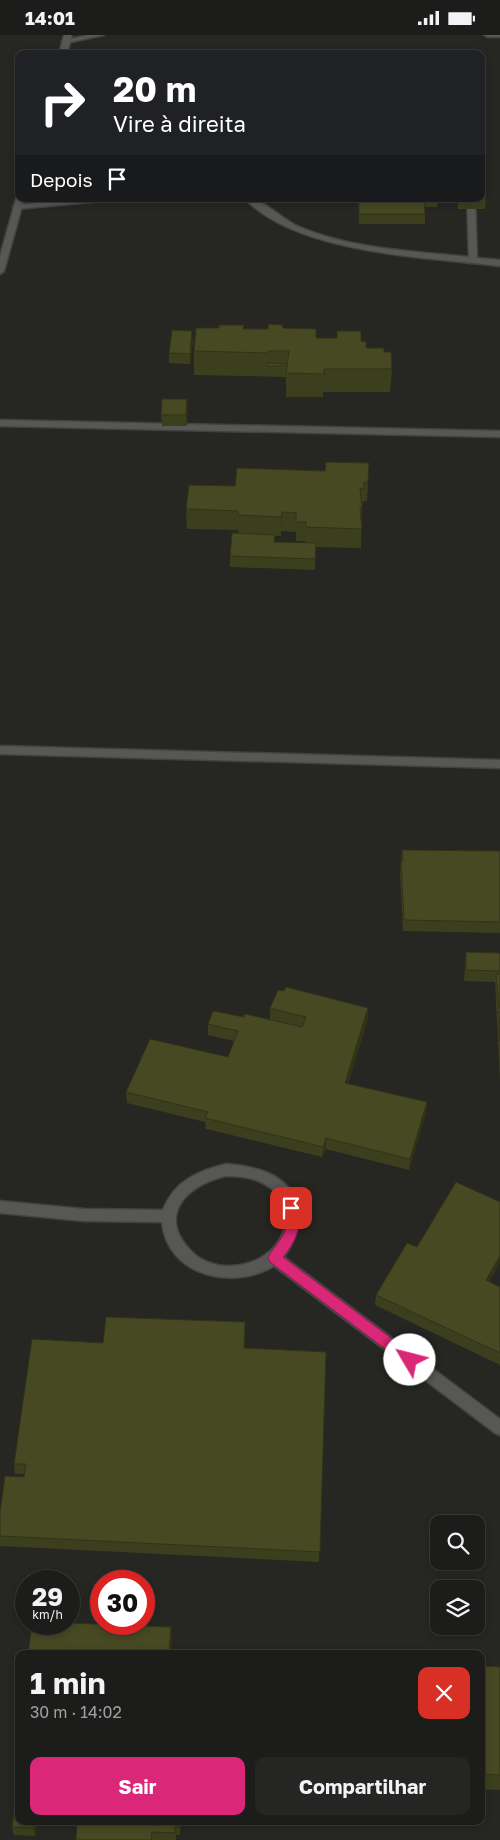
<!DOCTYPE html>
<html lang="pt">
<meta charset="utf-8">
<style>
:root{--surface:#1c1c1a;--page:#252523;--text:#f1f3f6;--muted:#a0a1a2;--line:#3a3a39;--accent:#db2777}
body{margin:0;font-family:"Golos Text",sans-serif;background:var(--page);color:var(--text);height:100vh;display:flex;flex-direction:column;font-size:19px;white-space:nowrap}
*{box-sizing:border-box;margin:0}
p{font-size:16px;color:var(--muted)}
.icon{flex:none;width:28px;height:28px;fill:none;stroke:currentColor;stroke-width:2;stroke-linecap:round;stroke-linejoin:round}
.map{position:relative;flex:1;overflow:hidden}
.side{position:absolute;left:15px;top:1615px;width:470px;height:175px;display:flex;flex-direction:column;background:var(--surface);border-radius:10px;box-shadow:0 2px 8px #0003,0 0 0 1px var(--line)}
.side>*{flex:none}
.guide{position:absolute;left:15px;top:15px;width:470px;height:152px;border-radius:10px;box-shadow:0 2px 8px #0003,0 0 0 1px var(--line);background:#202124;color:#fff;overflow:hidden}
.tools{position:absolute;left:430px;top:1480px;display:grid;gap:10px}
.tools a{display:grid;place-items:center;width:55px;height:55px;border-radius:10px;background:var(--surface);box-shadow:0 2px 8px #0003,0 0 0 1px var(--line);font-size:25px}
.speed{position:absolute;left:15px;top:1535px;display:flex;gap:10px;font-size:25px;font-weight:700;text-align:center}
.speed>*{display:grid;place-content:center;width:65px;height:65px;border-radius:50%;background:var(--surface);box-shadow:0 2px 8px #0003,0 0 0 1px var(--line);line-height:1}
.speed small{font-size:12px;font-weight:400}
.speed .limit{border:8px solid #d22;background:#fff;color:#111}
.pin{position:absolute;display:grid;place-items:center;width:42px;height:42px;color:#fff;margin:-21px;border-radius:10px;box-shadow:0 2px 8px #0006}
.me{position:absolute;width:55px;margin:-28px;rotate:307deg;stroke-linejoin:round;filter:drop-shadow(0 0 4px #0008)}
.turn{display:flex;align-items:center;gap:18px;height:105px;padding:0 15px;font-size:22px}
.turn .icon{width:65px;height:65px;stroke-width:2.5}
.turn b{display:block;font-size:35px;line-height:42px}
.then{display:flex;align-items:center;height:48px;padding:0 15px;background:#0003;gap:10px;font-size:19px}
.round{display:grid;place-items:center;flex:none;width:52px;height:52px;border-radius:10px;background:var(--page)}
.summary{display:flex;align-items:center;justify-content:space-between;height:85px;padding:0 15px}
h1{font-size:30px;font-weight:700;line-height:38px}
.primary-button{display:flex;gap:10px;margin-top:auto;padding:10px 15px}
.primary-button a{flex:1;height:58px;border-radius:10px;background:var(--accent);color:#fff;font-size:20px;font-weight:700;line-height:58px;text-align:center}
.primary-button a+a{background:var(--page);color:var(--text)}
.status{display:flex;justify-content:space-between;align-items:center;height:35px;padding:0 25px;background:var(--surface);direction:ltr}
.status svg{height:14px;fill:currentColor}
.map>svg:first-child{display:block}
</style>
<div class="status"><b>14:01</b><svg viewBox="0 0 49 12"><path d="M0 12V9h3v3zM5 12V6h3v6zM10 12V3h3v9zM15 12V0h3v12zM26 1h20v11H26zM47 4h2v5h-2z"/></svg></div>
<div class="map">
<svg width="500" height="1805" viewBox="0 0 500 1805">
<rect width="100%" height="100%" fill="#262623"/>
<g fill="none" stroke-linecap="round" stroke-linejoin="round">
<defs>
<path id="minor" d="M 88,0 L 104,0 L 66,8 L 62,6 Z
M 484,0 L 500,0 L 500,2 L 488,2 Z
M 79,164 L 106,164 L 102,166 L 17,174 L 13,172 L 17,170 Z
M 245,164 C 263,163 279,182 295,190 C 348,214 412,216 469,222 L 467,164 L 475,164 L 477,223 L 500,225 L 500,231 C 426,222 299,219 245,164 Z
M 0,385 L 500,396 L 500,402 L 0,391 Z
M 0,711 L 500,725 L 500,733 L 0,719 Z
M 226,1129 C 240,1130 254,1132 268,1138 C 305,1154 305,1193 284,1222 L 500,1384 L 500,1400 L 495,1398 L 274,1231 C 233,1256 167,1241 162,1187 L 84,1186 L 0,1178 L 0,1166 L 84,1174 L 163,1175 C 174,1146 198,1136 226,1129 ZM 226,1141 C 236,1141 247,1142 256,1145 C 309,1165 286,1230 230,1231 C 217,1232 201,1226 192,1217 C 156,1181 186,1150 226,1141 Z"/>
<path id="tertiary" d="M 64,0 L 72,0 L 67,19 L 59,19 Z
M 19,162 L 19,164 L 24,164 L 4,236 L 0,239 L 0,221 L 16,164 Z"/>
</defs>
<use href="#minor" stroke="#424340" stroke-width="3"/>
<use href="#tertiary" stroke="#424340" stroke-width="3"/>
<use href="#minor" fill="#575856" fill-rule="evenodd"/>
<use href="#tertiary" fill="#575856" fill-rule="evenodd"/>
</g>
<path fill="#3c3f1d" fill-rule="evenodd" d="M 358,164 L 438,164 L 437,172 L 425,172 L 425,189 L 359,189 Z
M 458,164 L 486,164 L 485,174 L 458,174 Z
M 219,293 L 268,294 L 283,293 L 316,303 L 361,306 L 366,313 L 384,317 L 392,334 L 390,357 L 323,357 L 323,362 L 286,362 L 286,342 L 194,340 L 194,316 Z
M 193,306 L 190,329 L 169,328 L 169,318 Z
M 187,364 L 187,391 L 162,391 L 161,380 Z
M 369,428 L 367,466 L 363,466 L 362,473 L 361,513 L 316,512 L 315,535 L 230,532 L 230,521 L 238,498 L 238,495 L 187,494 L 186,474 L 235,451 L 325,436 ZM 281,496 L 296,497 L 296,506 L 306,506 L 305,508 L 274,507 L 274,501 L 281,501 Z
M 402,815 L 500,816 L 500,898 L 403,896 L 400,838 Z
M 466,917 L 500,918 L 500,1045 L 495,947 L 464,946 Z
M 270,973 L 368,984 L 348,1049 L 426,1078 L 409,1135 L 326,1114 L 322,1122 L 206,1094 L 205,1087 L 127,1068 L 126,1057 L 228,1022 L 234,1006 L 208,1000 L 208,989 L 244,982 L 270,984 Z
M 489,1247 L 500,1252 L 500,1330 L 375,1270 L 376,1260 Z
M 245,1298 L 244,1313 L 326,1317 L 319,1527 L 0,1511 L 0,1477 L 24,1442 L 24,1439 L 15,1439 L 14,1429 L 103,1308 Z
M 481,1631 L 500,1632 L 500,1755 L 481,1754 Z
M 19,1786 L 181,1786 L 180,1800 L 176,1800 L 176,1805 L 76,1805 L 77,1788 L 38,1787 L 35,1801 L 14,1800 L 12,1792 Z"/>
<path fill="#313318" d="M 192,296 L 193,306 L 190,329 L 190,319 Z
M 187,364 L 188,375 L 187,391 L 186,380 Z
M 282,477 L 281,496 L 281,501 L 281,482 Z
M 368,973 L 368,984 L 345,1059 L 345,1048 Z
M 427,1067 L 426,1078 L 409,1135 L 410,1124 Z
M 326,1103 L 326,1114 L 322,1122 L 323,1112 Z
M 500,1221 L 500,1228 L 484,1256 L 486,1245 Z
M 171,1592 L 172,1601 L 171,1619 L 169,1619 Z
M 34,1786 L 38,1786 L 35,1801 L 33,1793 Z
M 180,1786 L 181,1786 L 180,1800 Z"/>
<path fill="#464922" stroke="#313318" d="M 481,148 L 484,148 L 486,164 L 477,164 L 481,164 Z
M 359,164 L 424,164 L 425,179 L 359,179 Z
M 269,289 L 282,290 L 283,293 L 316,294 L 316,303 L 337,303 L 337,296 L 361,296 L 361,306 L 366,307 L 366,313 L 384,313 L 384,317 L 391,317 L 392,334 L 324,334 L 324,339 L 286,338 L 289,316 L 268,316 L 267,318 L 194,316 L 196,293 L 219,293 L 219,290 L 244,290 L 243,294 L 268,294 Z
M 172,295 L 192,296 L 190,319 L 169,318 Z
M 267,328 L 287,329 L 287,331 L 267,331 Z
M 162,364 L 187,364 L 186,380 L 161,380 Z
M 326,427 L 369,428 L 368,447 L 364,447 L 364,454 L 360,453 L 362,473 L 360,472 L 362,494 L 306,492 L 306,487 L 296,487 L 296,478 L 282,477 L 281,482 L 238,480 L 238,476 L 186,474 L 189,450 L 235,451 L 237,433 L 325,436 Z
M 232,498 L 275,500 L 274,507 L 316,508 L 315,524 L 230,521 Z
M 402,815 L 500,816 L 500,887 L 404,885 L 401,827 L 403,826 Z
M 466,917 L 500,918 L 500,936 L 466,935 Z
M 496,939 L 500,939 L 500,973 L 499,973 Z
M 286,952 L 368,973 L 345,1048 L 427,1067 L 410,1124 L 326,1103 L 323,1112 L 205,1083 L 208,1077 L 126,1057 L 150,1004 L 228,1022 L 238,996 L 208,989 L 213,976 L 244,982 L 245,979 L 250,980 L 302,992 L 306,982 L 270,973 L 278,955 L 284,956 Z
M 498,977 L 500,977 L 500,1006 Z
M 456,1147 L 500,1167 L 500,1221 L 486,1245 L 500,1252 L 500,1318 L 376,1260 L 407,1208 L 417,1212 Z
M 106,1282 L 245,1287 L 244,1313 L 326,1317 L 320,1517 L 0,1501 L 0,1477 L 5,1441 L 24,1442 L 26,1429 L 14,1429 L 32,1304 L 103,1308 Z
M 69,1588 L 171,1592 L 169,1619 L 28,1619 L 32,1589 L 69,1589 Z
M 481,1631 L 500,1632 L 500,1740 L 481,1739 Z
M 19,1738 L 19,1786 L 34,1786 L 33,1793 L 12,1792 Z
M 77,1786 L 180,1786 L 180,1792 L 175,1792 L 175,1798 L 152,1797 L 151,1805 L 76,1805 Z"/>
<path fill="#db2777" stroke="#8e194d" d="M 291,1167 L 296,1169 C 305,1187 295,1208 283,1222 L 415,1321 L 417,1325 L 415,1329 L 410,1331 L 405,1329 L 270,1227 L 268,1223 C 273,1211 283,1206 286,1192 C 287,1184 283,1176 286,1169 Z"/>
</svg>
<div class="tools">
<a><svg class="icon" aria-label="search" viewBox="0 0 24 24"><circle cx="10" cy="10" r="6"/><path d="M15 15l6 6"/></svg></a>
<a><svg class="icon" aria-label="layers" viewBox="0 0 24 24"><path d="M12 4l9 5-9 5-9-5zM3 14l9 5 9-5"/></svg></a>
</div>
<div class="speed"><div>29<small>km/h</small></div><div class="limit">30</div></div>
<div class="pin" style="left:291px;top:1173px;background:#d93025"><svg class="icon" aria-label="arrive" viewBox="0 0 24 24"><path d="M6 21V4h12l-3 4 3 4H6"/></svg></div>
<svg class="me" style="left:410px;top:1325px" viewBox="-20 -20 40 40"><circle r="19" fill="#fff"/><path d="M0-13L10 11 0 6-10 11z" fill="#db2777"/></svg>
<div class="guide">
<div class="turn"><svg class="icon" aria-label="right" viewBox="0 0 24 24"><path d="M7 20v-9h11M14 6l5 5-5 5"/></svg><div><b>20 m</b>Vire à direita</div></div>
<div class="then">Depois<svg class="icon" aria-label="arrive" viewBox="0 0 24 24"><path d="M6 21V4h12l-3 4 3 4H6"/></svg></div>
</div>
<section class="side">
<div class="summary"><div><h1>1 min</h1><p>30 m · 14:02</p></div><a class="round" style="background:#d93025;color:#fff"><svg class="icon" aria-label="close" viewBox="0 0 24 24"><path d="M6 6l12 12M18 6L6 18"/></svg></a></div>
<div class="primary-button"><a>Sair</a><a>Compartilhar</a></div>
</section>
</div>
